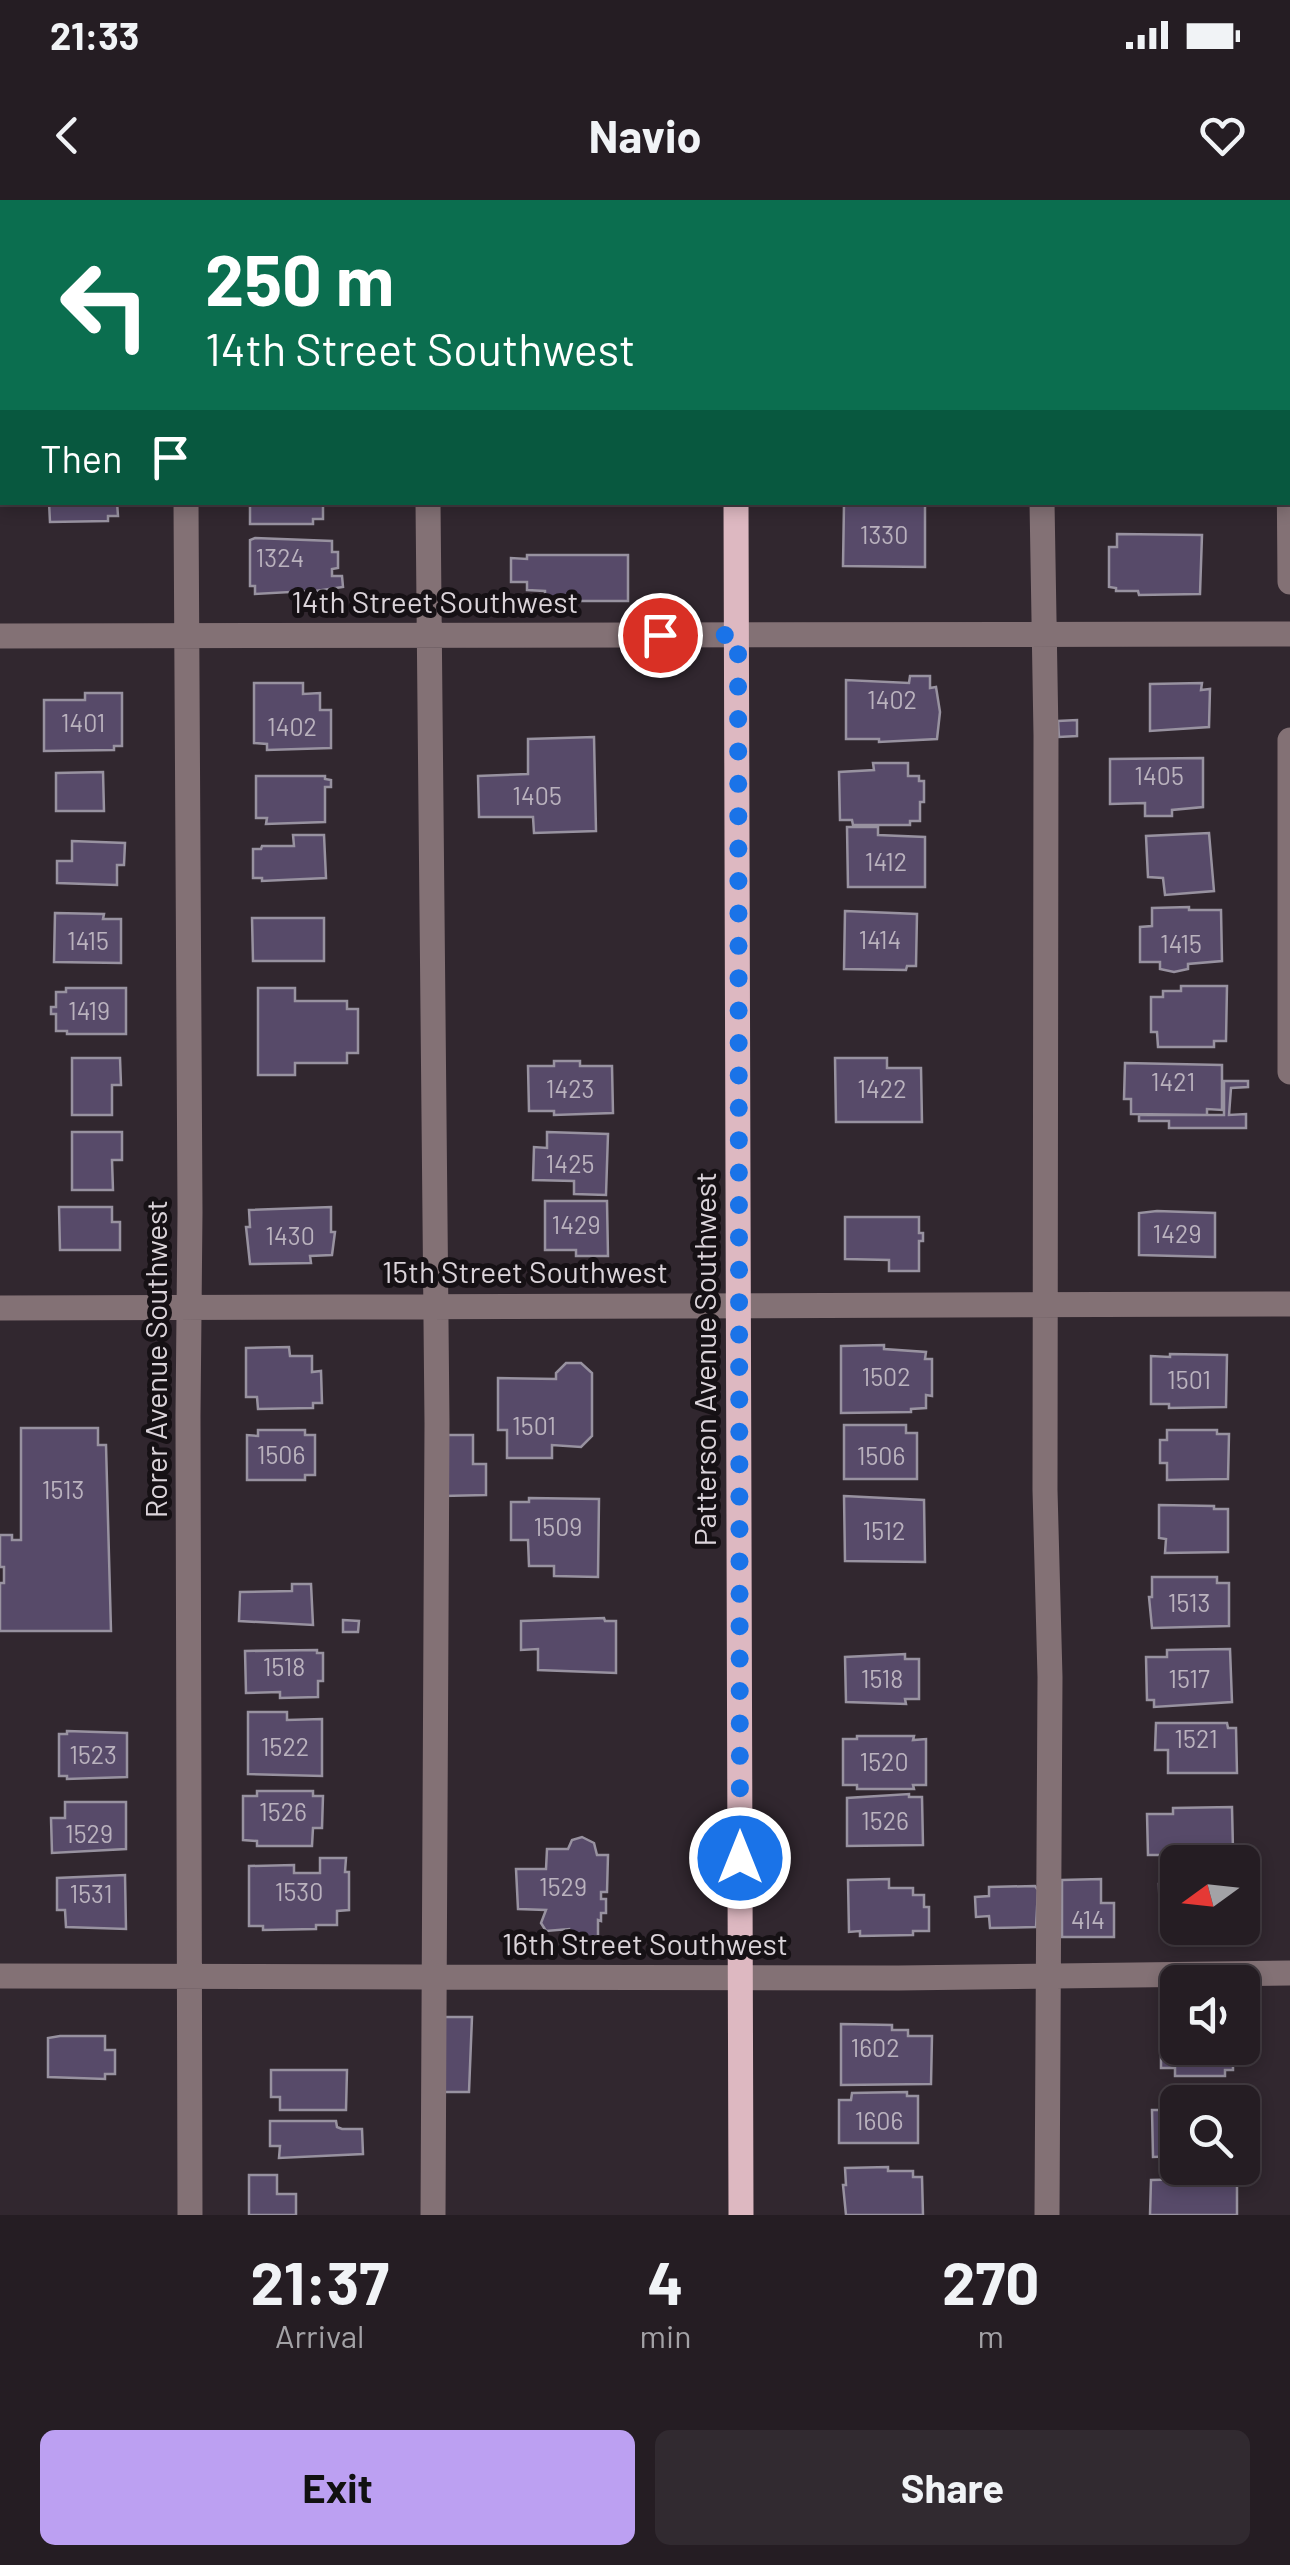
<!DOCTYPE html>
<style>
:root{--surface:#251d23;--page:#312a30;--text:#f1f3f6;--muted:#a3a2a6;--line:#423b41;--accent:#bca0f2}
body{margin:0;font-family:Barlow,sans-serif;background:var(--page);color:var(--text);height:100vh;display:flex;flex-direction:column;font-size:38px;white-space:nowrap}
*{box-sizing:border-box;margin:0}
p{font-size:32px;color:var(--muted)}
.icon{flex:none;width:55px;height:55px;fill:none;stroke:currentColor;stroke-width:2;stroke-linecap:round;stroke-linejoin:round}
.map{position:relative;height:2015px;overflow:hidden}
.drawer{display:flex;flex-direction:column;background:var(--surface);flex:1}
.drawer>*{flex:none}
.guide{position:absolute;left:0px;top:0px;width:1290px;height:305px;box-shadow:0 5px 15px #0003,0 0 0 2px var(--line);background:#0b6e4f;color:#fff;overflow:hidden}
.needle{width:65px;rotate:255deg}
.fabs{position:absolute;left:1160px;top:1645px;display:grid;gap:20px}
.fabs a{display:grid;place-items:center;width:100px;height:100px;border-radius:15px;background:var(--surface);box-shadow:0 5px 15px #0003,0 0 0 2px var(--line);font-size:50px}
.pin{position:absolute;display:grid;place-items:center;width:85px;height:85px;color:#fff;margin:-42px;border:5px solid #fff;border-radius:50%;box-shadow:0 2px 10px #0007}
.me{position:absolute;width:110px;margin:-55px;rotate:0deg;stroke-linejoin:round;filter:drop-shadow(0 0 8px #0008)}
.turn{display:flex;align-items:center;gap:35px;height:210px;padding:0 40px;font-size:45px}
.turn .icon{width:130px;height:130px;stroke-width:2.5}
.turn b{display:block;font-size:70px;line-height:85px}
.then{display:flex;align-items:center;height:95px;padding:0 40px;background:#0003;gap:20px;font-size:38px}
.eta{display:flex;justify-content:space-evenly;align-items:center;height:170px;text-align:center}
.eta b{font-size:60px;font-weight:700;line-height:70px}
.button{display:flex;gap:20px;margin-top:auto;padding:20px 40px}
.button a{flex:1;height:115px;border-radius:15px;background:var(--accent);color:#111;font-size:40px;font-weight:700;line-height:115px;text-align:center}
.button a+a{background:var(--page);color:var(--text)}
.status{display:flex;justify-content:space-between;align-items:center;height:70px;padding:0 50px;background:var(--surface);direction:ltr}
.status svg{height:28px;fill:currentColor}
header{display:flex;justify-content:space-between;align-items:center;height:130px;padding:0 40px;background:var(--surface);font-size:45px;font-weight:700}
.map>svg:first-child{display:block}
</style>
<div class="status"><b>21:33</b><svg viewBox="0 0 49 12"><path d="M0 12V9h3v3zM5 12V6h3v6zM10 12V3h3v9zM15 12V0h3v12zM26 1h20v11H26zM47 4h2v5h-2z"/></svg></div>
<header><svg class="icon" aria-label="back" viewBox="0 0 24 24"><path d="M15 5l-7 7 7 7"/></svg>Navio<svg class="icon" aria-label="heart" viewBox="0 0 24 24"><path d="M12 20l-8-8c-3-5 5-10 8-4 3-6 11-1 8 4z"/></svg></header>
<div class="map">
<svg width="1290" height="2015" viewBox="0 0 1290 2015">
<rect width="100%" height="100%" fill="#31272f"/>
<path fill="#574a69" stroke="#9892a0" stroke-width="2.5" d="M 51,0 L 122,0 L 122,2 L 51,2 Z
M 249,0 L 315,0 L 315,2 L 249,2 Z
M 493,0 L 561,0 L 561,2 L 493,2 Z
M 858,0 L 937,0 L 937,2 L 858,2 Z
M 1134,0 L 1206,0 L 1206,2 L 1134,2 Z
M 49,302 L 117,302 L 118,316 L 108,316 L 108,321 L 50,322 Z
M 250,302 L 323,302 L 323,319 L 313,319 L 313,324 L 250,324 Z
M 925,302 L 925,367 L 843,366 L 844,304 Z
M 1117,334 L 1202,335 L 1200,394 L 1139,395 L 1138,391 L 1116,391 L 1116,388 L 1109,387 L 1109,347 L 1117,347 Z
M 255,338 L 332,341 L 332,352 L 338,352 L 338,368 L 332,369 L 332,376 L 342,376 L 343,387 L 315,391 L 315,394 L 309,394 L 308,391 L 255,394 L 255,386 L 250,386 L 250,340 Z
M 527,355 L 628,355 L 628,401 L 545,401 L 545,391 L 527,390 L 527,382 L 511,382 L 511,358 L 527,359 Z
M 910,476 L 930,476 L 930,488 L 936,487 L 940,512 L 937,539 L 879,542 L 879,539 L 846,539 L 846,480 L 909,483 Z
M 254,483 L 303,483 L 303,494 L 320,493 L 320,510 L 331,510 L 331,548 L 267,550 L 267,544 L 254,543 Z
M 1202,483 L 1201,490 L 1210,489 L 1209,527 L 1150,531 L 1150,484 Z
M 85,493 L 122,493 L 122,546 L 114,546 L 114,550 L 44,551 L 44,500 L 85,500 Z
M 1077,520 L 1077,536 L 1059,537 L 1058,521 Z
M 594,537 L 596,631 L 534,633 L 533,617 L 479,617 L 478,576 L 528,574 L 528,539 Z
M 1203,558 L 1203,607 L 1172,610 L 1172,616 L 1145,616 L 1145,603 L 1110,604 L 1110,559 Z
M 873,563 L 908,563 L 908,576 L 919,576 L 919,581 L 924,581 L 924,602 L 920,602 L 920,621 L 910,621 L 910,625 L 853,625 L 852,620 L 840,620 L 839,572 L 874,570 Z
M 103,572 L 104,611 L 56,611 L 56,573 Z
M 256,576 L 325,576 L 325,579 L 331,580 L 331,587 L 325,587 L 325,622 L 266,624 L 267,618 L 256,618 Z
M 847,627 L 878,627 L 878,635 L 925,637 L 925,687 L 848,687 Z
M 1209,633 L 1214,691 L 1165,695 L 1163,678 L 1148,677 L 1146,636 Z
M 293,635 L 324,635 L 326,678 L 262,681 L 262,678 L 253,678 L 253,649 L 261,649 L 262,646 L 294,646 Z
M 72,641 L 125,643 L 124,665 L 117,665 L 117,685 L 57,683 L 57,661 L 72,661 Z
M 1189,707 L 1189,710 L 1221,710 L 1222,761 L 1188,764 L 1188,769 L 1174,772 L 1160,769 L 1160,762 L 1140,762 L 1140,727 L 1152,726 L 1152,708 Z
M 845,711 L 917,714 L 916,766 L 907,766 L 906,770 L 844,769 Z
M 55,713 L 104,714 L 103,719 L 121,719 L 121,763 L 54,762 Z
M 252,718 L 324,718 L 324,761 L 253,761 Z
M 1181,786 L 1227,786 L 1226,841 L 1214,841 L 1214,847 L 1158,847 L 1157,832 L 1151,832 L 1151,797 L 1163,797 L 1163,791 L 1181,791 Z
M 66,788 L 126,788 L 126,834 L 67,834 L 67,831 L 56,831 L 56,814 L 51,814 L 51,807 L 56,807 L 56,792 L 66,792 Z
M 258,788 L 295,788 L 295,801 L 347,801 L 347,809 L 358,809 L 358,853 L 347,853 L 347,863 L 295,863 L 295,875 L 258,875 Z
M 72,858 L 120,858 L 121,885 L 112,885 L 112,915 L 72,915 Z
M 835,858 L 887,858 L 887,868 L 921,868 L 922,922 L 836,922 Z
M 554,861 L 580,861 L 580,866 L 612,866 L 613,913 L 554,915 L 554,911 L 529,911 L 528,866 L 554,866 Z
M 1125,863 L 1222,865 L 1222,910 L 1207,909 L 1207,915 L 1131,914 L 1131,899 L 1124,899 Z
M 1224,881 L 1248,881 L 1248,887 L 1231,888 L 1229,915 L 1246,914 L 1246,928 L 1169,928 L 1169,921 L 1139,921 L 1139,915 L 1224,915 Z
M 72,932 L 122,932 L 122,960 L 112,960 L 113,990 L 72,990 Z
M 547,932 L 608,934 L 606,995 L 574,994 L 574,981 L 533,980 L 534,947 L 547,948 Z
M 545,1001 L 607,1001 L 608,1056 L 576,1056 L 576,1050 L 545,1050 Z
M 59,1007 L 112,1007 L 112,1022 L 120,1022 L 120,1050 L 60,1050 Z
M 331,1007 L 331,1032 L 335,1032 L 332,1055 L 310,1056 L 311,1063 L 250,1064 L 246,1027 L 250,1027 L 249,1010 Z
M 1157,1011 L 1215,1013 L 1215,1057 L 1139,1055 L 1139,1013 Z
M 845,1017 L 919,1017 L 919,1033 L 923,1033 L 923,1041 L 919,1041 L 919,1071 L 889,1071 L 889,1060 L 845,1059 Z
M 884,1145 L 884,1149 L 926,1152 L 925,1159 L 932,1159 L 932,1196 L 926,1195 L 926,1208 L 911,1209 L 911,1212 L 841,1213 L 841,1146 Z
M 289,1147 L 290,1156 L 312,1156 L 312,1172 L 321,1171 L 322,1203 L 313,1203 L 313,1208 L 258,1209 L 257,1197 L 246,1197 L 246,1148 Z
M 1170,1154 L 1227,1155 L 1226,1207 L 1169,1208 L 1169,1204 L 1151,1204 L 1151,1156 L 1170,1157 Z
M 566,1163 L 581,1163 L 592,1173 L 592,1236 L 581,1247 L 552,1245 L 552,1258 L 507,1258 L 507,1230 L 498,1230 L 498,1178 L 556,1179 L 556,1173 Z
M 844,1225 L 906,1225 L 906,1233 L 917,1233 L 917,1279 L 844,1279 Z
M 21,1228 L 98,1228 L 98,1245 L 106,1245 L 111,1431 L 0,1431 L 0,1383 L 4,1383 L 4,1367 L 0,1367 L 0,1335 L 12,1335 L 12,1340 L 21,1340 Z
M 258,1230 L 305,1230 L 305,1235 L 315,1235 L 315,1275 L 305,1275 L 305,1280 L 247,1280 L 247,1235 L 258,1236 Z
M 1167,1230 L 1217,1230 L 1217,1234 L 1229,1234 L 1228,1279 L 1167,1280 L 1167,1263 L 1160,1263 L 1160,1240 L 1167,1240 Z
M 442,1235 L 473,1235 L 473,1264 L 486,1264 L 486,1295 L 443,1296 Z
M 844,1296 L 924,1300 L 925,1362 L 845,1361 Z
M 529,1298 L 599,1299 L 598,1377 L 554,1376 L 554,1366 L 529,1366 L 528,1340 L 511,1340 L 511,1302 L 529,1302 Z
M 1159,1305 L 1214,1306 L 1214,1309 L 1228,1309 L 1228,1352 L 1165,1353 L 1166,1339 L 1159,1338 Z
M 1152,1377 L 1217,1377 L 1217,1383 L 1229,1383 L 1229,1426 L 1152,1428 L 1149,1397 L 1152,1397 Z
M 292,1384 L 311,1384 L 313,1425 L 239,1421 L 240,1392 L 292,1391 Z
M 604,1418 L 605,1421 L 616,1421 L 616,1473 L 538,1470 L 538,1449 L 521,1450 L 521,1421 Z
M 343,1420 L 359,1421 L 358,1432 L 343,1432 Z
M 1230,1449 L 1232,1502 L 1154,1507 L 1154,1500 L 1147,1500 L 1146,1457 L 1167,1457 L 1167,1450 Z
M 317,1450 L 317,1453 L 323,1453 L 323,1481 L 318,1481 L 318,1497 L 280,1498 L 280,1492 L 246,1493 L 245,1451 Z
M 905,1454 L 905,1459 L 919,1459 L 919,1499 L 905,1499 L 906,1504 L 846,1502 L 845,1457 Z
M 248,1512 L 287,1512 L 287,1520 L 322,1519 L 322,1576 L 248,1574 Z
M 1156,1523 L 1227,1523 L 1228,1528 L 1236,1528 L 1237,1573 L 1168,1573 L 1168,1550 L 1155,1550 Z
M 67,1531 L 127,1533 L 127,1577 L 67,1579 L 67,1576 L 59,1576 L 59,1534 L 67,1534 Z
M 857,1536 L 914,1536 L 913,1540 L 926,1539 L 926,1585 L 913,1585 L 914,1589 L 857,1589 L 857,1585 L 843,1585 L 843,1539 L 857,1539 Z
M 257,1591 L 313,1591 L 313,1596 L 323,1596 L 322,1628 L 313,1628 L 312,1646 L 257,1646 L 257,1641 L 243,1640 L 243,1596 L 257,1596 Z
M 909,1594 L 909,1597 L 922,1597 L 923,1645 L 847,1646 L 847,1598 Z
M 65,1602 L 126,1602 L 126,1649 L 52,1653 L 51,1618 L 65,1618 Z
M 1232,1607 L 1233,1650 L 1218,1651 L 1218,1655 L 1148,1655 L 1147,1614 L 1173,1614 L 1173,1608 Z
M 582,1637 L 594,1643 L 597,1655 L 608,1655 L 607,1692 L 601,1692 L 601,1699 L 606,1699 L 606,1713 L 601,1713 L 601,1721 L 598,1720 L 598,1737 L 569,1738 L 569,1729 L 546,1731 L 541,1723 L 546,1710 L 518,1709 L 516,1669 L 546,1669 L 547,1649 L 568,1649 L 572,1640 Z
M 320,1658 L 346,1658 L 345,1672 L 349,1672 L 349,1710 L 337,1711 L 337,1725 L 316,1725 L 316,1729 L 263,1730 L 263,1726 L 249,1726 L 249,1666 L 294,1665 L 294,1673 L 320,1673 Z
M 125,1675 L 126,1729 L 66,1727 L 65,1710 L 57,1710 L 57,1678 Z
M 889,1679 L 889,1688 L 913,1688 L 913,1695 L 924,1695 L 924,1707 L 929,1707 L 929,1731 L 913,1731 L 913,1735 L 860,1736 L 860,1731 L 849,1732 L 848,1680 Z
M 1101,1679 L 1101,1703 L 1114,1703 L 1114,1737 L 1062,1737 L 1062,1680 Z
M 1173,1681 L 1178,1681 L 1178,1728 L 1202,1728 L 1201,1733 L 1173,1733 L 1174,1725 L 1160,1725 L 1159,1684 L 1173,1684 Z
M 1035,1686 L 1038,1690 L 1036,1727 L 990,1728 L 989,1716 L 976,1717 L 975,1697 L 989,1696 L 989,1687 Z
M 1215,1728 L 1235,1728 L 1235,1736 L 1215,1736 Z
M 441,1817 L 472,1817 L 469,1892 L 443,1892 Z
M 1175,1823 L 1178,1848 L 1233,1848 L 1233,1870 L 1225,1870 L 1225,1876 L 1175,1876 L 1175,1868 L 1161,1868 L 1161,1832 L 1175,1832 Z
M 841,1824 L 892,1825 L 892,1830 L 908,1830 L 908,1836 L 932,1836 L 931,1884 L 841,1885 Z
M 60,1836 L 105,1836 L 105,1850 L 115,1850 L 115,1874 L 105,1874 L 105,1879 L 48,1877 L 48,1838 Z
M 271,1870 L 347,1870 L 346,1910 L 280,1910 L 280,1897 L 271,1897 Z
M 907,1892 L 907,1896 L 918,1896 L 918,1943 L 839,1943 L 839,1900 L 851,1900 L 852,1893 Z
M 1233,1899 L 1233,1902 L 1178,1902 L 1178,1956 L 1153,1957 L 1152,1910 L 1169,1910 L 1168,1901 Z
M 270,1921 L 336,1921 L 337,1927 L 342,1929 L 362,1929 L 363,1954 L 279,1958 L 280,1946 L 270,1946 Z
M 888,1967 L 888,1971 L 913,1971 L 913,1977 L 922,1977 L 923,2015 L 846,2015 L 843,1985 L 846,1985 L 845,1968 Z
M 1193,1973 L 1237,1973 L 1237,2015 L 1150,2015 L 1151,1980 L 1193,1979 Z
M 249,1975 L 277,1975 L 277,1994 L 296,1994 L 296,2015 L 249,2015 Z"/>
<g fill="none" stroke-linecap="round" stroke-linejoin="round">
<path stroke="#837175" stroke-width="25" d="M 428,0 L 428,2
M 1286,0 L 1286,2
M 629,1 L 667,0
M 186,2 L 186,0
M 1042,2 L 1042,0
M 1288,130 L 1290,382
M 186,302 L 190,1012 L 188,1216 L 190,2015
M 428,302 L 437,1223 L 433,2015
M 1042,302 L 1046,535 L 1045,1290 L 1050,1477 L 1047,2015
M 0,436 L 1290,434
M 1290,540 L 1290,872
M 0,1108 L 1290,1104
M 0,1776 L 898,1778 L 1290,1773"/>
<path stroke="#ddb8c1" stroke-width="25" d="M 728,0 L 729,2
M 753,2 L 754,0
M 736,302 L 741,2015"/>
</g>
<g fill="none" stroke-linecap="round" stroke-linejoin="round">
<path stroke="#1a73e8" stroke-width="18" stroke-dasharray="0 32.4" d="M 660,435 L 738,435 L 740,1658"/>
</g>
<g text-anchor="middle" stroke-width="10" stroke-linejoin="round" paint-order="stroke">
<g font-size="25" fill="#bab2be">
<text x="884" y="344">1330</text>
<text x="280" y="367">1324</text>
<text x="892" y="509">1402</text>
<text x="83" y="532">1401</text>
<text x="292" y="536">1402</text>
<text x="1159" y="585">1405</text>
<text x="537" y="605">1405</text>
<text x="886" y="671">1412</text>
<text x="880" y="749">1414</text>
<text x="88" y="750">1415</text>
<text x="1181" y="753">1415</text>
<text x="89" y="820">1419</text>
<text x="1173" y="891">1421</text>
<text x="570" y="898">1423</text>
<text x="882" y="898">1422</text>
<text x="570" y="973">1425</text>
<text x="576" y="1034">1429</text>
<text x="1177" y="1043">1429</text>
<text x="290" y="1045">1430</text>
<text x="886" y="1186">1502</text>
<text x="1189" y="1189">1501</text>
<text x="534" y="1235">1501</text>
<text x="281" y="1264">1506</text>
<text x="881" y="1265">1506</text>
<text x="63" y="1299">1513</text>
<text x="558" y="1336">1509</text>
<text x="884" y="1340">1512</text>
<text x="1189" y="1412">1513</text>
<text x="284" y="1476">1518</text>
<text x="882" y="1488">1518</text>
<text x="1189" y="1488">1517</text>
<text x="1196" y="1548">1521</text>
<text x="285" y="1556">1522</text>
<text x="93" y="1564">1523</text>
<text x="884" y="1571">1520</text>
<text x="283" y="1621">1526</text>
<text x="885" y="1630">1526</text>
<text x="89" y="1643">1529</text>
<text x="563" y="1696">1529</text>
<text x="299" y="1701">1530</text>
<text x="91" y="1703">1531</text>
<text x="1088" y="1729">414</text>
<text x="875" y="1857">1602</text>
<text x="879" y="1930">1606</text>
</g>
<g font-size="30" fill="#dbd4da" stroke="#161115">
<text x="435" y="413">14th Street Southwest</text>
<text x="525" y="1083">15th Street Southwest</text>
<text transform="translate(157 1159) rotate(-90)" y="10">Rorer Avenue Southwest</text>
<text transform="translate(706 1159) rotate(-90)" y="10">Patterson Avenue Southwest</text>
<text x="645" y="1755">16th Street Southwest</text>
</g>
</g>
</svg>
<div class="fabs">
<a><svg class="needle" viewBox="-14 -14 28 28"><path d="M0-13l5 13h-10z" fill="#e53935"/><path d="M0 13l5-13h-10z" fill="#a3a2a6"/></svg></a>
<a><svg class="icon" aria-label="sound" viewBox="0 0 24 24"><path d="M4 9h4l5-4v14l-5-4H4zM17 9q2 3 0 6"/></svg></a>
<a><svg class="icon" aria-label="search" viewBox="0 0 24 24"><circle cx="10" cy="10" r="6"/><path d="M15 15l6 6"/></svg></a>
</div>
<div class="pin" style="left:660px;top:435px;background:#d93025"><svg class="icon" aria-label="arrive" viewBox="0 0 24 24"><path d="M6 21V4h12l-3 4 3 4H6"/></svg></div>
<svg class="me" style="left:740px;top:1658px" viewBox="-20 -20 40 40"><circle r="17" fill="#1a73e8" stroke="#fff" stroke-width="3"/><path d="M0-11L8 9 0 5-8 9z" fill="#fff"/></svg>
<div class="guide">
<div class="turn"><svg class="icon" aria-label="left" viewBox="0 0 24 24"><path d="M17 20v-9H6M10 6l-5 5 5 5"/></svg><div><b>250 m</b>14th Street Southwest</div></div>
<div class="then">Then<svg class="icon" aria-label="arrive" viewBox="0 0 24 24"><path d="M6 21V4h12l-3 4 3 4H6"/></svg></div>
</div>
</div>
<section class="drawer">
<div class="eta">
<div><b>21:37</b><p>Arrival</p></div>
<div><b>4</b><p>min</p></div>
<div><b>270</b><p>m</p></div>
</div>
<div class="button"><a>Exit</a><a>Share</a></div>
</section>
